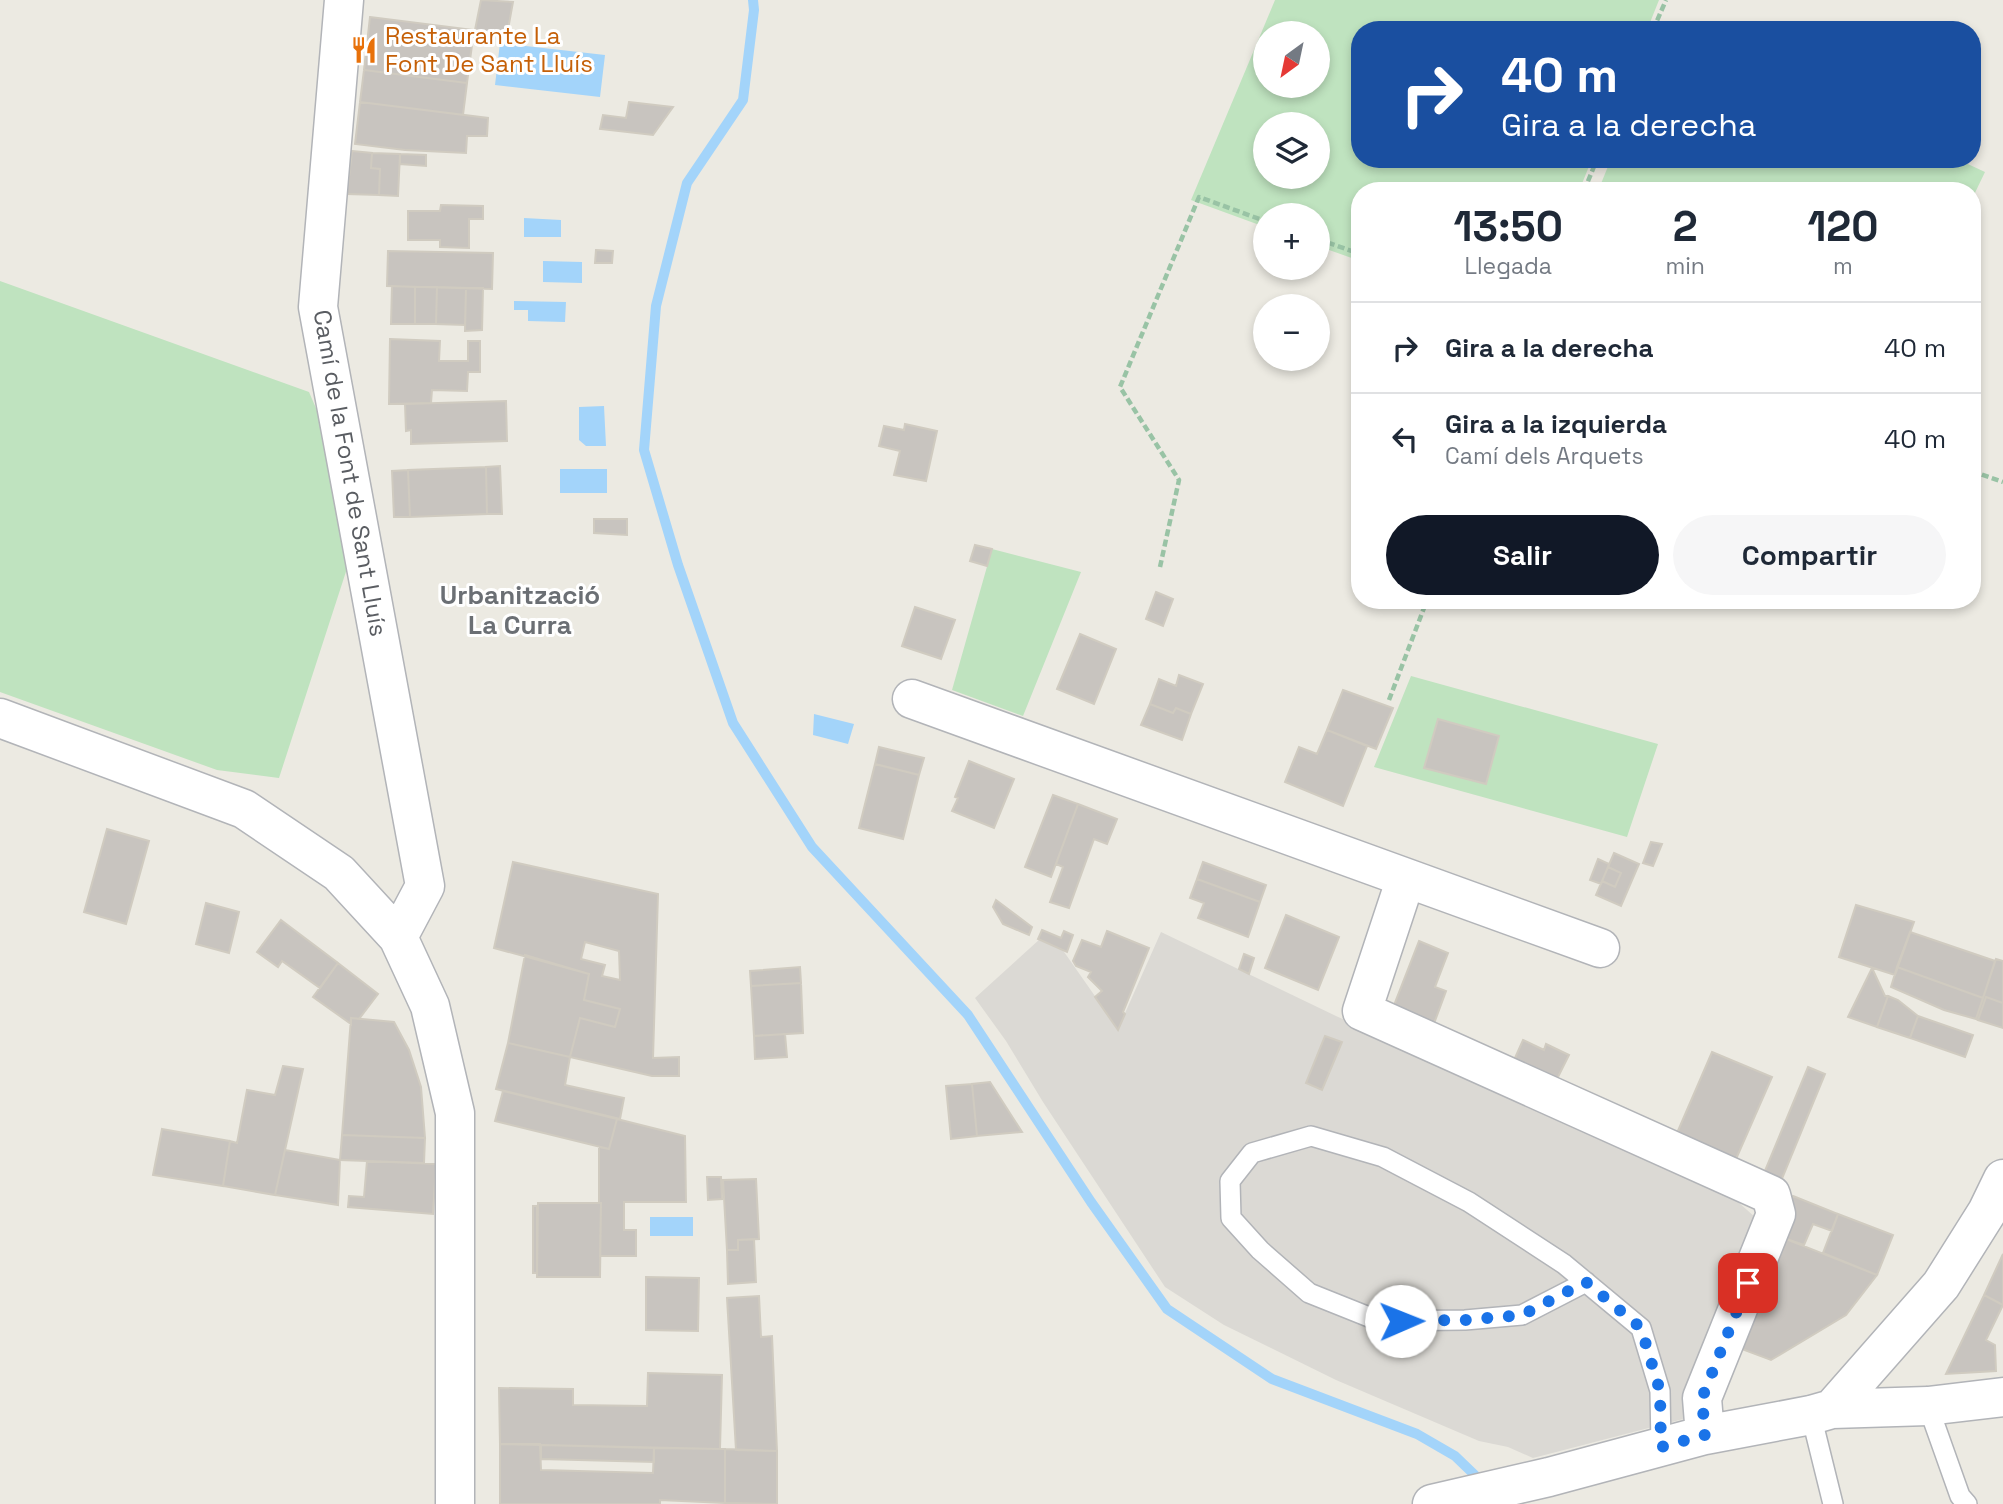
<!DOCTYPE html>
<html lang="es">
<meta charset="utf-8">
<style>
:root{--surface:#fff;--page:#f6f6f7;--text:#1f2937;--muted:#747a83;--line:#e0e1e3;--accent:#111827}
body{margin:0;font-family:"Space Grotesk",sans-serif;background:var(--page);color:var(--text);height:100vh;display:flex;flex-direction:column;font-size:26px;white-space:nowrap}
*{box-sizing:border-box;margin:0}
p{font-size:23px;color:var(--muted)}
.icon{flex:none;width:38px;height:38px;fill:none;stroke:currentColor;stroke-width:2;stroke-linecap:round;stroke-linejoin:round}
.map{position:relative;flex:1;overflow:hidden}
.details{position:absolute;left:1351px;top:182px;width:630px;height:427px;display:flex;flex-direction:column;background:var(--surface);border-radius:28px;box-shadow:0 4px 10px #0003}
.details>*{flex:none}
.banner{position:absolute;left:1351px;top:21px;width:630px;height:147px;border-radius:28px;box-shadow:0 4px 10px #0003;background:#1a4fa0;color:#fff;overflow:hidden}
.needle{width:46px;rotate:213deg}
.tools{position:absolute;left:1253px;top:21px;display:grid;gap:14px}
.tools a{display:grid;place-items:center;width:77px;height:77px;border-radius:50%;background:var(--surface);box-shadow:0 4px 10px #0003;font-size:35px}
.pin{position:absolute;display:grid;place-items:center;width:60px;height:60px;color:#fff;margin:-30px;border-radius:14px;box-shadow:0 4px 10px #0006}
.me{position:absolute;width:77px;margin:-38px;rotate:89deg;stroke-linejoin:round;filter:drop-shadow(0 0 5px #0008)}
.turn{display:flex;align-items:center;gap:24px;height:147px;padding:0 35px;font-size:32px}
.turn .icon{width:91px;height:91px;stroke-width:2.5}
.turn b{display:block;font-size:49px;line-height:60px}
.eta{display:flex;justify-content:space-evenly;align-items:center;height:119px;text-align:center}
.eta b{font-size:42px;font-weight:800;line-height:49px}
.primary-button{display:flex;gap:14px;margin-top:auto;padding:14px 35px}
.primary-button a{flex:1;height:80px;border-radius:42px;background:var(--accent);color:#fff;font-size:28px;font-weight:800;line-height:80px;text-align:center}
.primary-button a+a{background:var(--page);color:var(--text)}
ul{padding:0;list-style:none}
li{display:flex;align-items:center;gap:21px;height:91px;padding:0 35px;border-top:2px solid var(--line)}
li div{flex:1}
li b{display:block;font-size:26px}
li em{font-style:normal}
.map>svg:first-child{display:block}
</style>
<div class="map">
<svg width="2003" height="1504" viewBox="0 0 2003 1504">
<rect width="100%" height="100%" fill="#eceae2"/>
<path fill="#dbd9d4" d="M 1161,932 L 1336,1016 L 1728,1193 L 1756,1218 L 1691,1417 L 1533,1458 L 1508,1447 L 1479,1441 L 1336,1380 L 1224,1325 L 1165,1287 L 1043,1102 L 1006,1041 L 975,998 L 1040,939 L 1062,949 L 1118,1029 Z"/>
<path fill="#bfe3bf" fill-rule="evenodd" d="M 1275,0 L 1659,0 L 1647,30 L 1360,30 L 1360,159 L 1592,159 L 1579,191 L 1360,191 L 1360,261 L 1318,246 L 1318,215 L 1265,215 L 1265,227 L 1191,200 ZM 1265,33 L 1318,33 L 1318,86 L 1265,86 ZM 1265,124 L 1318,124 L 1318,177 L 1265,177 Z
M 1611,159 L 1957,159 L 1985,172 L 1972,199 L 1972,191 L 1598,191 Z
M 0,281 L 309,392 L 334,450 L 353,550 L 279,778 L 217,770 L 0,692 Z
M 992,549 L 1081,572 L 1023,716 L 952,690 Z
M 1411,676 L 1658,744 L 1627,837 L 1374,767 Z"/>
<path fill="#a3d4fa" d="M 500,43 L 605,55 L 600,97 L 495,85 Z
M 524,218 L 561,220 L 561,237 L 524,237 Z
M 543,261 L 582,262 L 582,283 L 543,282 Z
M 514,301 L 566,302 L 565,322 L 528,321 L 528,310 L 514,310 Z
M 604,406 L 606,446 L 586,446 L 579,440 L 579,407 Z
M 560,469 L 607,469 L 607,493 L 560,493 Z
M 814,714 L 854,724 L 848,744 L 813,735 Z
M 650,1217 L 693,1217 L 693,1236 L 650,1236 Z"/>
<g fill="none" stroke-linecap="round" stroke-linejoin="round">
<path stroke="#a3d4fa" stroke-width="10" d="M 753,0 L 754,10 L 743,100 L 687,183 L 656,306 L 644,450 L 678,565 L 733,723 L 812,847 L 968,1015 L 1091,1202 L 1167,1309 L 1272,1379 L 1417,1434 L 1455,1456 L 1482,1482"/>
</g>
<path fill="#c8c4bf" stroke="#d0cbc0" stroke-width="2" fill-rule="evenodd" d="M 481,0 L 513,2 L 507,35 L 475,30 Z
M 370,17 L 474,30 L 467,83 L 364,70 Z
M 364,70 L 467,83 L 463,115 L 360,102 Z
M 360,102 L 488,118 L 487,136 L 467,136 L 466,153 L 405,150 L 355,144 Z
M 629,102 L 673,107 L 653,135 L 600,129 L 603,115 L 626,118 Z
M 352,151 L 372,153 L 371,168 L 380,169 L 379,195 L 347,194 Z
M 372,153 L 400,154 L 398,196 L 379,195 L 380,169 L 371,168 Z
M 400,154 L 426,155 L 426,166 L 400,164 Z
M 441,205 L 483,206 L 483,219 L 469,219 L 469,248 L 440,247 L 440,240 L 408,240 L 408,211 L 440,211 Z
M 596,250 L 613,251 L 612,263 L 595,263 Z
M 388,251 L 493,253 L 492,289 L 387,286 Z
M 392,286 L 415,287 L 415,324 L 391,324 Z
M 415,287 L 437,287 L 436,324 L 415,324 Z
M 437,287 L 466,288 L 465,325 L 436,324 Z
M 466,288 L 483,288 L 482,330 L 465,331 Z
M 390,339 L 440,341 L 439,361 L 468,361 L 468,341 L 480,341 L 480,372 L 468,372 L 467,391 L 432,390 L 431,403 L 389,404 Z
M 506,401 L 507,441 L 411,444 L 411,430 L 406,431 L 405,404 Z
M 905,424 L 937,431 L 926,481 L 894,475 L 900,451 L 879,446 L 884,426 L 904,430 Z
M 500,466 L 502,514 L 487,514 L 486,467 Z
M 486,467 L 487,514 L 410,517 L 408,470 Z
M 408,470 L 410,517 L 394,517 L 392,471 Z
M 594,519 L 627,519 L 627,535 L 594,533 Z
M 975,545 L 992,549 L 987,566 L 970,561 Z
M 1156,592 L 1173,599 L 1163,626 L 1146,619 Z
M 915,607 L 955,620 L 941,659 L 902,646 Z
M 1080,634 L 1116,649 L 1094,704 L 1057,689 Z
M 1179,675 L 1203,684 L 1191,714 L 1176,708 L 1173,713 L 1150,704 L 1159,679 L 1176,686 Z
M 1343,690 L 1393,708 L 1376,749 L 1327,730 Z
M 1150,704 L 1173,713 L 1176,708 L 1191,714 L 1182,740 L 1141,725 Z
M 1438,719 L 1499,736 L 1486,784 L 1424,768 Z
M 1327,730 L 1367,746 L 1343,806 L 1285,782 L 1299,747 L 1317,754 Z
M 879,747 L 924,758 L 919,775 L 875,764 Z
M 969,761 L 1014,779 L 994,828 L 952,811 L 958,798 L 955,797 Z
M 875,764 L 919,775 L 903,839 L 859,828 Z
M 1053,795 L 1078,804 L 1051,877 L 1025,867 Z
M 1078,804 L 1117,819 L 1107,844 L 1094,839 L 1069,908 L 1050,902 L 1063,867 L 1056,864 Z
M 107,829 L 149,841 L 126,924 L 84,912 Z
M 1651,842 L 1662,844 L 1653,866 L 1643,863 Z
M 1614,853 L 1639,864 L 1621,906 L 1596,895 L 1602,881 L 1615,887 L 1621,873 L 1608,867 Z
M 1598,859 L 1609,864 L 1601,884 L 1590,880 Z
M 513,862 L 658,894 L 653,1058 L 679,1057 L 679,1076 L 652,1076 L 570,1057 L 580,1018 L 615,1027 L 620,1009 L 584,1000 L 589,974 L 494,948 ZM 585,942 L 619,951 L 620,980 L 602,976 L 605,965 L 581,959 Z
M 1203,862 L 1266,885 L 1260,902 L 1197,879 Z
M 1608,867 L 1621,873 L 1615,887 L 1602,881 Z
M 1197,879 L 1260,902 L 1248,937 L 1198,918 L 1204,903 L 1190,898 Z
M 996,900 L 1032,927 L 1029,935 L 1003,924 L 993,907 Z
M 206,903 L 239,912 L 229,953 L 196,944 Z
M 1856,905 L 1914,922 L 1895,975 L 1839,957 Z
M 1286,915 L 1339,937 L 1318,990 L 1265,968 Z
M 281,920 L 338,963 L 320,988 L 282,961 L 278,967 L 257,952 Z
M 1042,930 L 1061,938 L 1064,931 L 1073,935 L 1067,952 L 1038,939 Z
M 1107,931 L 1149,948 L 1123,1012 L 1125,1014 L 1118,1030 L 1095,997 L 1102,991 L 1088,977 L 1091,972 L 1076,966 L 1073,961 L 1082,940 L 1101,947 Z
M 1910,932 L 1995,961 L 1983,998 L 1897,967 Z
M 1419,941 L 1448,953 L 1435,987 L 1446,991 L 1432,1029 L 1391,1013 Z
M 1244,954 L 1254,958 L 1249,974 L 1239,969 Z
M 525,955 L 589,974 L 584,1000 L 620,1009 L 615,1027 L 580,1018 L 570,1057 L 508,1043 Z
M 1996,959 L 2003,961 L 2003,1003 L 1986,997 L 1978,1020 L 1976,1019 Z
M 338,963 L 378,994 L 359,1019 L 351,1018 L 351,1024 L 313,997 Z
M 800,967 L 801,983 L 751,986 L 750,971 Z
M 1897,967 L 1983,998 L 1976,1019 L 1944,1010 L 1891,987 Z
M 1872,968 L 1885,996 L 1888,996 L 1877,1027 L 1848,1017 Z
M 801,983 L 803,1033 L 754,1036 L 751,986 Z
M 1888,996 L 1898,1000 L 1918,1016 L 1910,1038 L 1877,1027 Z
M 1986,997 L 2003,1003 L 2003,1028 L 1978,1020 Z
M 1918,1016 L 1973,1035 L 1965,1057 L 1910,1038 Z
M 351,1018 L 394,1022 L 409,1050 L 421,1087 L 425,1138 L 342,1135 Z
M 785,1034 L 787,1057 L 755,1059 L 754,1036 Z
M 1325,1036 L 1342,1042 L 1322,1090 L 1306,1083 Z
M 1523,1040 L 1544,1050 L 1546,1044 L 1569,1055 L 1553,1087 L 1510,1069 Z
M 508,1043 L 570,1057 L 565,1085 L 624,1098 L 620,1119 L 496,1089 Z
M 1712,1052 L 1772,1077 L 1733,1166 L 1674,1140 Z
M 283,1066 L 303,1069 L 275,1195 L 223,1186 L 230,1141 L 237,1143 L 247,1090 L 275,1095 Z
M 1808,1067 L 1825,1074 L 1779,1186 L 1762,1178 Z
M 990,1082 L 1022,1132 L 977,1136 L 972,1084 Z
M 972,1084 L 977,1136 L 951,1139 L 946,1086 Z
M 503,1091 L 617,1119 L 609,1149 L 495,1121 Z
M 617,1119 L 685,1136 L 686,1202 L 624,1202 L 624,1230 L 636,1230 L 636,1256 L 600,1256 L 601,1203 L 599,1203 L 599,1147 L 609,1149 Z
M 162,1129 L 230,1141 L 223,1186 L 153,1175 Z
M 342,1135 L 425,1138 L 424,1163 L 340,1160 Z
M 285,1150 L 340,1160 L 338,1205 L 275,1195 Z
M 367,1161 L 436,1164 L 433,1214 L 348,1207 L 349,1196 L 364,1197 Z
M 707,1177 L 721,1177 L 722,1199 L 708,1200 Z
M 756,1179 L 759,1239 L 738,1240 L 738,1250 L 727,1250 L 723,1180 Z
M 1793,1196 L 1838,1214 L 1832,1231 L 1813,1224 L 1804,1245 L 1778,1236 Z
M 538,1203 L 601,1203 L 600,1277 L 537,1277 Z
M 533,1206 L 537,1206 L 537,1273 L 533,1273 Z
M 1838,1214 L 1893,1235 L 1877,1275 L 1823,1253 Z
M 1778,1236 L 1877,1275 L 1846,1315 L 1771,1360 L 1731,1345 Z
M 754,1239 L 756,1282 L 728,1284 L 727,1250 L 738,1250 L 738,1240 Z
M 2003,1254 L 2003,1305 L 1984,1295 Z
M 646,1277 L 699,1278 L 698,1331 L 646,1330 Z
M 1984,1295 L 2003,1305 L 1986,1340 L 1995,1345 L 1996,1371 L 1946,1374 Z
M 759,1296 L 761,1337 L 772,1336 L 777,1451 L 736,1450 L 727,1298 Z
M 648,1373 L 722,1375 L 720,1449 L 500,1444 L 499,1388 L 573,1389 L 573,1405 L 647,1406 Z
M 500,1444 L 540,1444 L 541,1470 L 653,1473 L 654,1448 L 725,1449 L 725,1503 L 660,1500 L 660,1504 L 500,1504 Z
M 541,1445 L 654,1448 L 654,1462 L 541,1459 Z
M 725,1449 L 777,1451 L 777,1504 L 725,1503 Z"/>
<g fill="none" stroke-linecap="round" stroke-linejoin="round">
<defs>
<path id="lane" d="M 1586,1282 L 1522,1315 L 1465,1320 L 1379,1321 L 1309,1293 L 1260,1250 L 1231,1218 L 1230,1181 L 1252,1153 L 1311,1136 L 1383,1157 L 1469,1202 L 1564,1264 L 1641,1328 L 1660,1391 L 1661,1447
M 1928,1406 L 1960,1496 L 1967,1504
M 1811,1415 L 1833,1504"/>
<path id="street" d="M 344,0 L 318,307 L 425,886 L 398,937
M 912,699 L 1600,948
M 0,718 L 244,809 L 339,873 L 398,937 L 430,1006 L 455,1113 L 455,1504
M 1406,878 L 1362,1011 L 1771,1195 L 1776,1214 L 1702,1398 L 1705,1435
M 1832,1409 L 1941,1285 L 1987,1212 L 2003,1179
M 1432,1504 L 1549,1477 L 1705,1435 L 1811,1415 L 1832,1409 L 1928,1406 L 2003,1397"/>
</defs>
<use href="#lane" stroke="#b2b4b8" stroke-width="22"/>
<use href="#street" stroke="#b2b4b8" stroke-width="41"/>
<path stroke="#99c3a5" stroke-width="4.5" stroke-dasharray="7 3.5" stroke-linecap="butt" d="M 1653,30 L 1666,0
M 1584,191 L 1597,159
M 1318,239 L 1360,254
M 1972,471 L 2003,482
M 1160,567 L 1179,480 L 1120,387 L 1199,197 L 1265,221
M 1389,700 L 1427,600"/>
<use href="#lane" stroke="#fff" stroke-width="19"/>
<use href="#street" stroke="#fff" stroke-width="38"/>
</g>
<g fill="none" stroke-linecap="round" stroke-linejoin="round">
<path stroke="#1a73e8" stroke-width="12" stroke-dasharray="0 21.6" d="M 1401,1321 L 1465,1320 L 1522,1315 L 1586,1282 L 1641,1328 L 1660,1391 L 1661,1447 L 1705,1435 L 1702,1398 L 1748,1283"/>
</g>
<defs>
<symbol id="restaurant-bare" viewBox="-9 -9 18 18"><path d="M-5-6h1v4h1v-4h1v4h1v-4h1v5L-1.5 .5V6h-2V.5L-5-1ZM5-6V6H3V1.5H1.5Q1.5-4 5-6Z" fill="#e8710a" stroke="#fff" stroke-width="2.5" paint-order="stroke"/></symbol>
</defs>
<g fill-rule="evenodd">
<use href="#restaurant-bare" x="345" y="31" width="38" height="38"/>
</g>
<g text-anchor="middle" stroke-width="6" stroke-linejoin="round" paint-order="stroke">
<g font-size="24" fill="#c56008" stroke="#fff" text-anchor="start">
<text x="385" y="44">Restaurante La<tspan x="385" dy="28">Font De Sant Lluís</tspan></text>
</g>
<g font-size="24" fill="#5a5d62" stroke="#fff">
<text transform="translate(350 473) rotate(80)" y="8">Camí de la Font de Sant Lluís</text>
</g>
<g font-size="26" font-weight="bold" fill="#6b6f74" stroke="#fff">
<text x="520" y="604">Urbanització<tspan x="520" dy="30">La Curra</tspan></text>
</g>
</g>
</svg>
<div class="tools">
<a><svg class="needle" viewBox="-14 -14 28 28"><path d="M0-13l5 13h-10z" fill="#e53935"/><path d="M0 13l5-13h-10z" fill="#747a83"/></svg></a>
<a><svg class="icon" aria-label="layers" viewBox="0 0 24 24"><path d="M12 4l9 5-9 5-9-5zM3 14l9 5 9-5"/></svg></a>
<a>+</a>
<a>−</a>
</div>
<div class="pin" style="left:1748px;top:1283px;background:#d93025"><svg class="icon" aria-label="arrive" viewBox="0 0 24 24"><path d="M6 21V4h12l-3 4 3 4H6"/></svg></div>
<svg class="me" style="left:1401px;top:1321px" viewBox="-20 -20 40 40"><circle r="19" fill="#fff"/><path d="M0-13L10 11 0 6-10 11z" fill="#1a73e8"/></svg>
<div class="banner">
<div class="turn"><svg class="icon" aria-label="right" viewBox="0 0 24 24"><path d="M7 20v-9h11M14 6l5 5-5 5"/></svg><div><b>40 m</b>Gira a la derecha</div></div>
</div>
<section class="details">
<div class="eta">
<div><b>13:50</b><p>Llegada</p></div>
<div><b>2</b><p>min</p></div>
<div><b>120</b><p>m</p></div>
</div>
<ul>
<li><svg class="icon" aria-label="right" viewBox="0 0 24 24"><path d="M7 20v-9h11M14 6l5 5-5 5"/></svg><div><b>Gira a la derecha</b></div><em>40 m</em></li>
<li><svg class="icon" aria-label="left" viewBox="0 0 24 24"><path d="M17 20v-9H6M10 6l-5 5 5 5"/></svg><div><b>Gira a la izquierda</b><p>Camí dels Arquets</p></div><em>40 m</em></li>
</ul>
<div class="primary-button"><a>Salir</a><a>Compartir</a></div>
</section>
</div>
